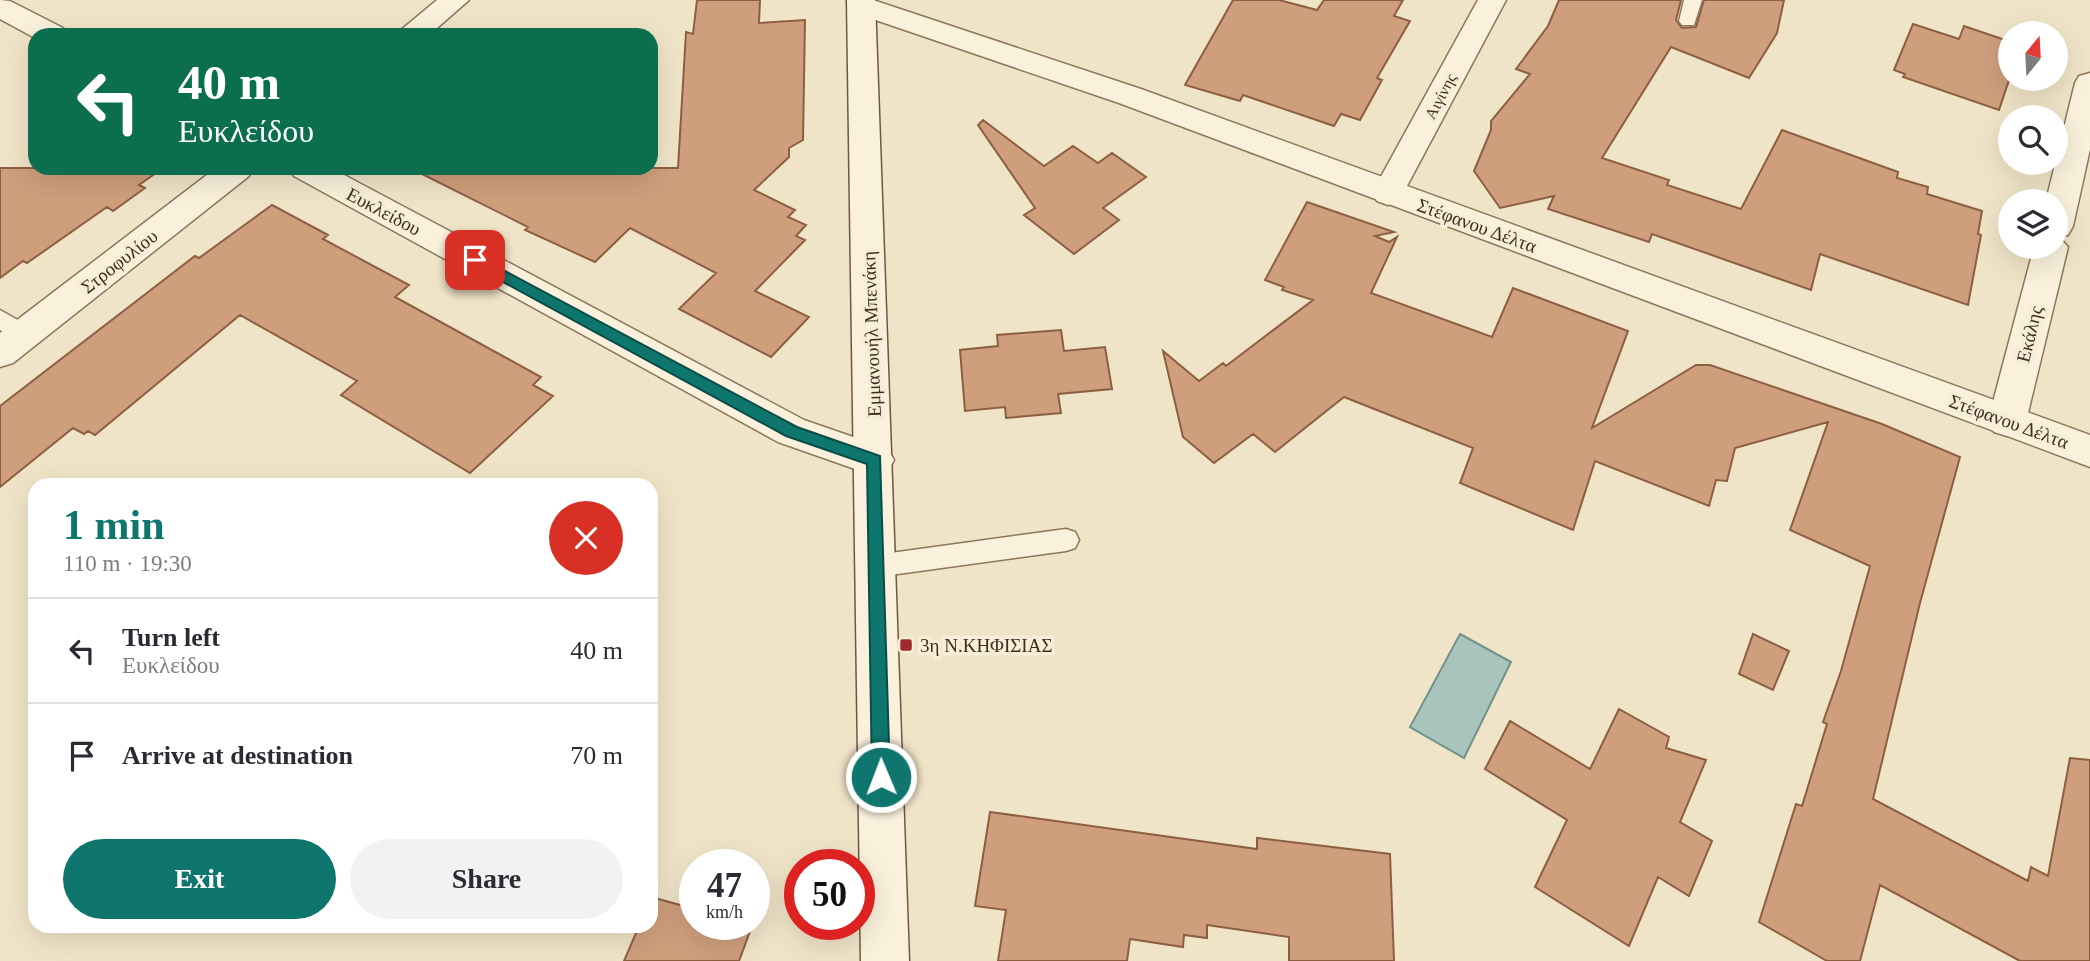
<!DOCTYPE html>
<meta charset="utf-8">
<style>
:root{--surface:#fff;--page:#f2f2f3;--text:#2b2b33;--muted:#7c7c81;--line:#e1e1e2;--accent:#0f766e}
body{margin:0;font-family:"Times New Roman",serif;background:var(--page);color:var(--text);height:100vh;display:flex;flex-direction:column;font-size:26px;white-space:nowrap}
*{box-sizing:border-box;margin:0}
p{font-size:23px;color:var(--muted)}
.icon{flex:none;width:38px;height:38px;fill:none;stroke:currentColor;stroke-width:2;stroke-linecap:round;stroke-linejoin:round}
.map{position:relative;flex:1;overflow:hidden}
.drawer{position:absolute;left:28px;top:478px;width:630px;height:455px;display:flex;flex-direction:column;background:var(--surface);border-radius:21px;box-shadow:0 7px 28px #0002}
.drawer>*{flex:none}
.top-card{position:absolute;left:28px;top:28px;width:630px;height:147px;border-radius:21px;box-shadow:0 7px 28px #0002;background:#0b6e4f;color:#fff;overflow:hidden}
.needle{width:46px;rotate:18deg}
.buttons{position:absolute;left:1998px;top:21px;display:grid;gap:14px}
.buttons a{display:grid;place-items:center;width:70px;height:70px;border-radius:50%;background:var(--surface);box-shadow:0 7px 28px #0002;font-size:35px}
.speed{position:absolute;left:679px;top:849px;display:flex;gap:14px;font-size:35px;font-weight:700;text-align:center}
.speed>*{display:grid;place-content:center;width:91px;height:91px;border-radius:50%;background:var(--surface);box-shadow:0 7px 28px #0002;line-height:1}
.speed small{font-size:18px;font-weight:400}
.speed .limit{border:10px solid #d22;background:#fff;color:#111}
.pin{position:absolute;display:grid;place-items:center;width:60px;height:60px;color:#fff;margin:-30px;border-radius:14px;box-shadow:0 4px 10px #0006}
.me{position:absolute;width:77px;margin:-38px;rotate:359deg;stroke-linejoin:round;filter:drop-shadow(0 0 5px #0008)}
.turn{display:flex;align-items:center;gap:24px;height:147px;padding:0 35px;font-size:32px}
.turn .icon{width:91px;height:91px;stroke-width:2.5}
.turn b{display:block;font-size:49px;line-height:60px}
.round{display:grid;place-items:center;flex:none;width:74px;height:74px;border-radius:37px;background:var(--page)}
.summary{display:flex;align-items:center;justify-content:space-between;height:119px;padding:0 35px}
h1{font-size:42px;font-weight:600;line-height:52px;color:var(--accent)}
.primary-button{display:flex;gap:14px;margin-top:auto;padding:14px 35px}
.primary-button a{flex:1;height:80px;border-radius:42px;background:var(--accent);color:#fff;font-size:28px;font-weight:600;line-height:80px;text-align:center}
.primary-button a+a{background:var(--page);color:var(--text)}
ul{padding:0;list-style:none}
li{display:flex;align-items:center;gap:21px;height:105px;padding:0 35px;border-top:2px solid var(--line)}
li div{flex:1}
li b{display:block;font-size:26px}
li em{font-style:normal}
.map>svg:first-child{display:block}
</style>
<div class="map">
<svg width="2090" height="961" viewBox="0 0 2090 961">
<rect width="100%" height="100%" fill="#f0e4c8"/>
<path fill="#a9c4bc" stroke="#6f938a" stroke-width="2" d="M 1460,634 L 1511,662 L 1464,758 L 1410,727 Z"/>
<path fill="#cf9f7d" stroke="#8d5f41" stroke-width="2" d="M 697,0 L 760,0 L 759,23 L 805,20 L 803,140 L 789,148 L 789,157 L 754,190 L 795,210 L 788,217 L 806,225 L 796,236 L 805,240 L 755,291 L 809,317 L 771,357 L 679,309 L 716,273 L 630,228 L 595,262 L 525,230 L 528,227 L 410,168 L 678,168 L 686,32 L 693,34 Z
M 1233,0 L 1279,0 L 1317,10 L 1324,0 L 1403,0 L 1394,16 L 1410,21 L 1377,78 L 1382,80 L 1360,120 L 1341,114 L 1334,126 L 1243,95 L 1240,101 L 1185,85 Z
M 1559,0 L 1681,0 L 1676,20 L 1682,28 L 1696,27 L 1704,0 L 1784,0 L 1777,33 L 1749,78 L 1671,47 L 1602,158 L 1669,180 L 1667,185 L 1741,209 L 1782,130 L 1898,172 L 1897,178 L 1928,187 L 1927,194 L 1982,211 L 1978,234 L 1981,235 L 1968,305 L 1820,254 L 1811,290 L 1652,234 L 1649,242 L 1548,209 L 1554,196 L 1500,208 L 1474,171 L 1491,130 L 1491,121 L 1530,74 L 1516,69 L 1548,26 Z
M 1913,24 L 1959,39 L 1964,26 L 2011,42 L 2011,74 L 1999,110 L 1903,77 L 1905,74 L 1894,70 Z
M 983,120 L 1044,166 L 1073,146 L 1098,163 L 1112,153 L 1146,177 L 1103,208 L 1119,220 L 1074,254 L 1024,215 L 1035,208 L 978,125 Z
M 0,168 L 163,168 L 139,185 L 145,188 L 113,211 L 107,207 L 27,263 L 23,261 L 0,278 Z
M 1307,202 L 1394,232 L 1375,236 L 1389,242 L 1397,237 L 1371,293 L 1492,337 L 1513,288 L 1628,331 L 1592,428 L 1696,365 L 1710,365 L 1882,424 L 1960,457 L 1920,603 L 1873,799 L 2028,881 L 2031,867 L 2048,876 L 2070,758 L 2090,760 L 2090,961 L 2020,961 L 1880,885 L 1860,961 L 1827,961 L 1759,922 L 1796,804 L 1802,806 L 1827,724 L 1823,722 L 1841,671 L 1870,566 L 1790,530 L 1828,422 L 1735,448 L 1727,481 L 1716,480 L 1709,506 L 1595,461 L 1573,530 L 1460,483 L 1473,448 L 1344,397 L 1275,452 L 1253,434 L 1214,463 L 1183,437 L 1163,351 L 1199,381 L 1223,363 L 1226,366 L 1313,300 L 1282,290 L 1284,287 L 1265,280 Z
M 272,205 L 328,235 L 323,239 L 409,285 L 395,297 L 541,377 L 533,385 L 553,396 L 470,473 L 341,395 L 357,381 L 240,315 L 95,435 L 88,431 L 84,434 L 73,428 L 0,487 L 0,406 L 195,256 L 199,258 Z
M 1061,330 L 1064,351 L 1105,347 L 1112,389 L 1058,394 L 1061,413 L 1006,418 L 1005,407 L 965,411 L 960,350 L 998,346 L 997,335 Z
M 1753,634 L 1789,651 L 1773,690 L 1739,674 Z
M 1619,709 L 1669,737 L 1666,748 L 1706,760 L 1680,822 L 1712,841 L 1689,896 L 1658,877 L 1629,946 L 1535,887 L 1567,820 L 1485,769 L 1510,721 L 1590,769 Z
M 990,812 L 1257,849 L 1257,838 L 1390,854 L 1394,961 L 1289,961 L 1289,937 L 1207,925 L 1207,938 L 1184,935 L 1183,947 L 1130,939 L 1127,961 L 998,961 L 1006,910 L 975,906 Z
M 651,897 L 695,909 L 695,924 L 752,926 L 739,961 L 624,961 L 639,926 L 651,926 Z"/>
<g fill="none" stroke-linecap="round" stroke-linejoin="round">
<defs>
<path id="service" d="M 1684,0 L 1702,0 L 1694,25 L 1682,25 L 1679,21 Z
M 0,310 L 32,328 L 35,334 L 32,340 L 24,343 L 0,330 Z
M 1066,529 L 1075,532 L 1079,540 L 1075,548 L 1066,551 L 876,577 L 867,574 L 863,566 L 867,558 L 876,555 Z"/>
<path id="minor" d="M 0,0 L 10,1 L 63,28 L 68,35 L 35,35 L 35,38 L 0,19 Z
M 437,0 L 469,0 L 429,35 L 395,35 Z
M 1478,0 L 1506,0 L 1399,201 L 1388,205 L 1377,201 L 1372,193 Z
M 2090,73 L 2090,149 L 2073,226 L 2068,235 L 2059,237 L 2068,247 L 2026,421 L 2020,432 L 2007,436 L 1994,432 L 1988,421 L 2034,247 L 2056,247 L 2056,201 L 2046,201 L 2075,83 L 2079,76 Z
M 216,168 L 254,168 L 249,176 L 13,363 L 0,367 L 0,333 Z
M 289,168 L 331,168 L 804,420 L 888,449 L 894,460 L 888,471 L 875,476 L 778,442 L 294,176 Z"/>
<path id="tertiary" d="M 852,0 L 873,0 L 1141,89 L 2090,435 L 2090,467 L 1119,103 L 852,12 L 848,6 Z"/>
<path id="secondary" d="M 847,0 L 875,0 L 909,961 L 861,961 Z"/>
</defs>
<use href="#service" stroke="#8d765c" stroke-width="3"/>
<use href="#minor" stroke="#8d765c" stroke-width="3"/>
<use href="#tertiary" stroke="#8d765c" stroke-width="3"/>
<use href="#secondary" stroke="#6f573f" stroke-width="3"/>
<use href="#service" fill="#faf1dc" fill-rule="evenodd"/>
<use href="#minor" fill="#faf1dc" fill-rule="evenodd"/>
<use href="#tertiary" fill="#faf1dc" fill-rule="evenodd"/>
<use href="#secondary" fill="#faf1dc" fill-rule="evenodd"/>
</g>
<path fill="#0f766e" stroke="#0a4d48" stroke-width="2" d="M 475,255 L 797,427 L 880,456 L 890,777 L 887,783 L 881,786 L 874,783 L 872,777 L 867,464 L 786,436 L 470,264 L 468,260 Z"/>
<rect fill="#9e2a2b" stroke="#f7eed8" stroke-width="2.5" x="899" y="638" width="14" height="14" rx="3.5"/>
<g text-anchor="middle" stroke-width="7" stroke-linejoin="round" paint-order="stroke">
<g font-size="16" fill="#3d2e20" stroke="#f7eed8">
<text transform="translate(1440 96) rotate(-62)" y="6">Αιγίνης</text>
</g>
<g font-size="19" fill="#3d2e20" stroke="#f7eed8">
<text transform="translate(384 211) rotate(28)" y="7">Ευκλείδου</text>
<text transform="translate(1477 225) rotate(20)" y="7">Στέφανου Δέλτα</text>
<text transform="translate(119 261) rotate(-38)" y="7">Στροφυλίου</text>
<text transform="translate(871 334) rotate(-92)" y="7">Εμμανουήλ Μπενάκη</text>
<text transform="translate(2029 334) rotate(-76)" y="7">Εκάλης</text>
<text transform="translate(2009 421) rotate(20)" y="7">Στέφανου Δέλτα</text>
</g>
<g font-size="19" fill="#3d2e20" stroke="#f7eed8" text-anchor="start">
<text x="920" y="652">3η Ν.ΚΗΦΙΣΙΑΣ</text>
</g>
</g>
</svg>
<div class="buttons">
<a><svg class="needle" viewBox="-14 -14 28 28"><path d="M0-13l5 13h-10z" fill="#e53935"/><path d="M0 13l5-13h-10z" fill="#7c7c81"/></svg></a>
<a><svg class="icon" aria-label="search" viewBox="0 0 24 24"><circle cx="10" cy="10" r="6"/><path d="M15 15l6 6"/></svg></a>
<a><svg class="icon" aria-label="layers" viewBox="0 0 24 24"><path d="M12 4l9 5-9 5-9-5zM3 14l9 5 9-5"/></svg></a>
</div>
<div class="speed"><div>47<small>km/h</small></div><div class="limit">50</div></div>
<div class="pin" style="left:475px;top:260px;background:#d93025"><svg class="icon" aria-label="arrive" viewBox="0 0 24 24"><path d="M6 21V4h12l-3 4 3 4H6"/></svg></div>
<svg class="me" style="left:881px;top:777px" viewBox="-20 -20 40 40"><circle r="17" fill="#0f766e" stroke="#fff" stroke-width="3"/><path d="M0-11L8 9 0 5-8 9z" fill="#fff"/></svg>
<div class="top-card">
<div class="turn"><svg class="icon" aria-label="left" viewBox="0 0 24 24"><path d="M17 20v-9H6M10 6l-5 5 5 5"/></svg><div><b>40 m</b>Ευκλείδου</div></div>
</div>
<section class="drawer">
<div class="summary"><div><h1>1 min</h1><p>110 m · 19:30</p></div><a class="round" style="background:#d93025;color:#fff"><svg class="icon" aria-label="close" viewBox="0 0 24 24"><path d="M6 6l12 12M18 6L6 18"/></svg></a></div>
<ul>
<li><svg class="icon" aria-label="left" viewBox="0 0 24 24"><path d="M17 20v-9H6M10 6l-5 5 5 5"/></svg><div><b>Turn left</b><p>Ευκλείδου</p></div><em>40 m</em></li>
<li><svg class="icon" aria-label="arrive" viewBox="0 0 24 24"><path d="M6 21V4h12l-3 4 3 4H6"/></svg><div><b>Arrive at destination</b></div><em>70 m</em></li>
</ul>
<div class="primary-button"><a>Exit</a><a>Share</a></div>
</section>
</div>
